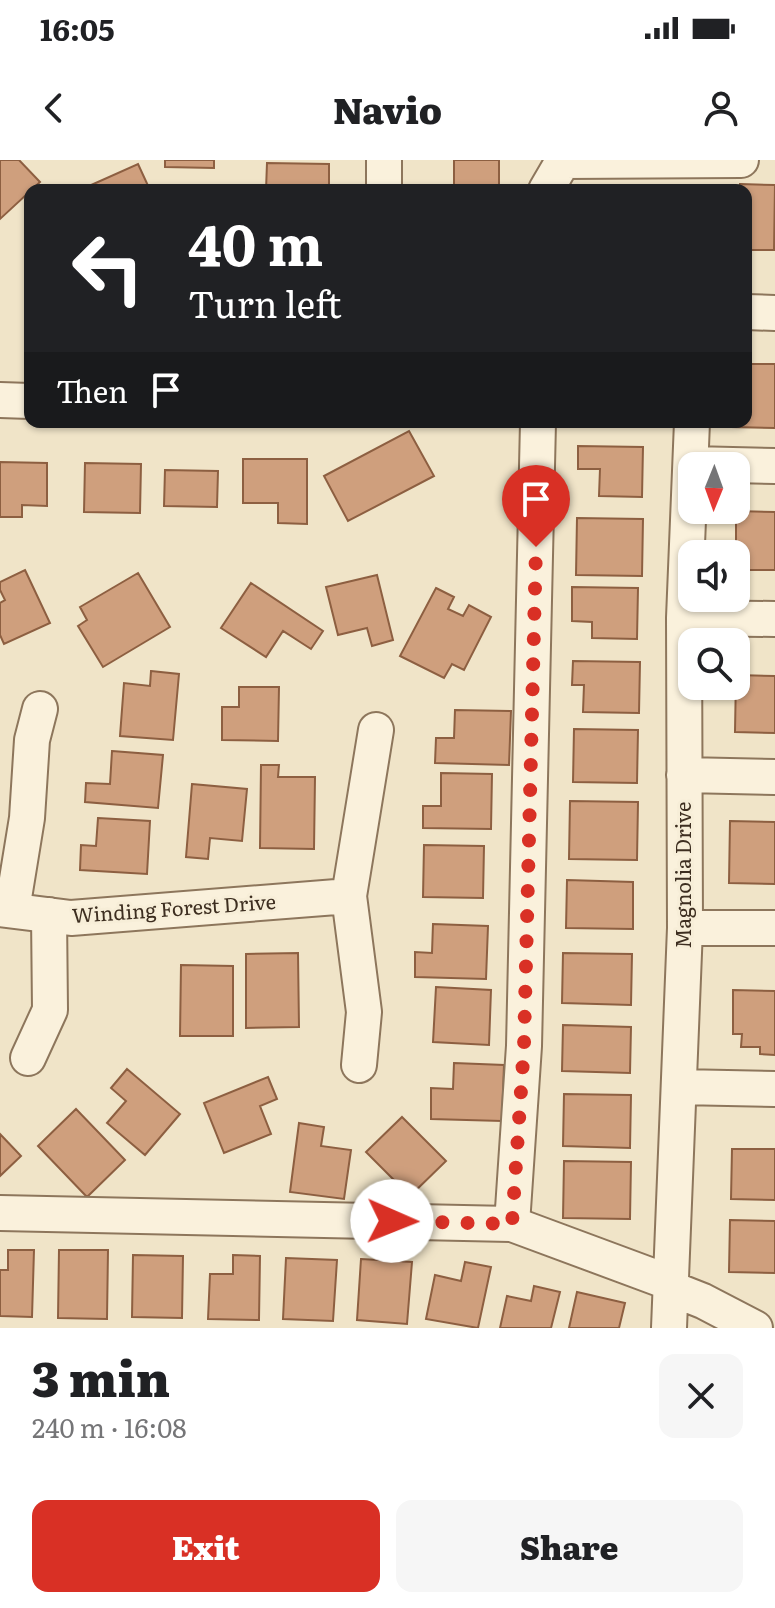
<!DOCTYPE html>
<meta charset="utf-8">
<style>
:root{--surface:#fff;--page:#f6f6f6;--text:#202124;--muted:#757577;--accent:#d93025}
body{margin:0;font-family:Literata,serif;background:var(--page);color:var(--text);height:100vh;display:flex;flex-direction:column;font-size:30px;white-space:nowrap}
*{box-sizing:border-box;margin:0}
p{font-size:26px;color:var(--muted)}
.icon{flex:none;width:44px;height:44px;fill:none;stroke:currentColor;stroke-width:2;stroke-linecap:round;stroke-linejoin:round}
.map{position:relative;height:1168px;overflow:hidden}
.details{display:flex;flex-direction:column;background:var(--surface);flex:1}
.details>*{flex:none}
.top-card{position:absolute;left:24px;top:24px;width:728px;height:244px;border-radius:16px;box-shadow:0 2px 6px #0004;background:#202124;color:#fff;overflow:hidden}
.needle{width:52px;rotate:181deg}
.controls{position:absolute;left:678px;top:292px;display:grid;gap:16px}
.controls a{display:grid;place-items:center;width:72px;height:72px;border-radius:16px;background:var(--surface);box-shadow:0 2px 6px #0004;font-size:40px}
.pin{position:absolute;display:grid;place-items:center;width:68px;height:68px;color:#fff;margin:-82px -34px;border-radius:50% 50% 50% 0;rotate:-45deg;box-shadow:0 0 8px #0007}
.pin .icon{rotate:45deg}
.me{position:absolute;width:88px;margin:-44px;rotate:91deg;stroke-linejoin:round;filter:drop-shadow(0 0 6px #0008)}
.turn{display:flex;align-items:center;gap:28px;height:168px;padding:0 32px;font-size:36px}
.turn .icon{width:104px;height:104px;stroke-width:2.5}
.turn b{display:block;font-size:56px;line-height:68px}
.then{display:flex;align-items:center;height:76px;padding:0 32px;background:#0003;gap:16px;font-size:30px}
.round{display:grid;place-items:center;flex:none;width:84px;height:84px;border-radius:16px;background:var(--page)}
.head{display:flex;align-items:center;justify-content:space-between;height:136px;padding:0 32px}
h1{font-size:48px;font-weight:800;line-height:60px}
.cta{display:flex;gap:16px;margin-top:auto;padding:16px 32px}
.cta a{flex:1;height:92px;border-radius:16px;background:var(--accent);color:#fff;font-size:32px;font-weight:800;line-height:92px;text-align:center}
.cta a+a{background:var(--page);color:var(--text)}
.status{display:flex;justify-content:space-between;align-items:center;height:56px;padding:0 40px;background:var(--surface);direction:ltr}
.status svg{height:22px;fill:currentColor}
header{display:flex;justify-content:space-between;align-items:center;height:104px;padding:0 32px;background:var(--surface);font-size:36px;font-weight:800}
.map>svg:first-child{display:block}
</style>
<div class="status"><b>16:05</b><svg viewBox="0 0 49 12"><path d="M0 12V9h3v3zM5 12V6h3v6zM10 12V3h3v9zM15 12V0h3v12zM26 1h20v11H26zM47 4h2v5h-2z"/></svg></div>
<header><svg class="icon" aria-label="back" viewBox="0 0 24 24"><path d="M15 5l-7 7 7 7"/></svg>Navio<svg class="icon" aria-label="person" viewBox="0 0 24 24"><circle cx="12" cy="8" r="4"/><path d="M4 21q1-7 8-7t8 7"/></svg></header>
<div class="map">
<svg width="775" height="1168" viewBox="0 0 775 1168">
<rect width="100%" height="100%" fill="#f0e4c8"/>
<path fill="#cf9f7d" stroke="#8d5f41" stroke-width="2" d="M 0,0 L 19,0 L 40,22 L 0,59 Z
M 165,0 L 214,0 L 214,8 L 165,7 Z
M 454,0 L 499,0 L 499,30 L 454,30 Z
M 267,3 L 329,4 L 329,30 L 266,30 Z
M 138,4 L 150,30 L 80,30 Z
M 740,24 L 775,25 L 774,90 L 746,90 L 746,30 L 740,30 Z
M 746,204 L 775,204 L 775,268 L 732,267 L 732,262 L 746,262 Z
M 595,262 L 643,262 L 643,267 L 595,266 Z
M 409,271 L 434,316 L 348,361 L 324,316 Z
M 578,286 L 643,287 L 642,337 L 599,336 L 600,309 L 578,309 Z
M 243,299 L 307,299 L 307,364 L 278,363 L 278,343 L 243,343 Z
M 0,302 L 47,303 L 47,346 L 22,345 L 22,357 L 0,357 Z
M 85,303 L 141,304 L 140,353 L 84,352 Z
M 165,310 L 218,311 L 217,347 L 164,346 Z
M 736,351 L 775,352 L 775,410 L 736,410 Z
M 577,358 L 643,359 L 642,416 L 576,415 Z
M 25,410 L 50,463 L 4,484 L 0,475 L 0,443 L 5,440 L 0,430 L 0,422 Z
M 138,413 L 170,467 L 103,507 L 78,466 L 87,460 L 80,447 Z
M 377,415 L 393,480 L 372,486 L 367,468 L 338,475 L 326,427 Z
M 251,423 L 323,471 L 311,489 L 283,471 L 266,497 L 221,468 Z
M 572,427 L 638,428 L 637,479 L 592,478 L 592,462 L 572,461 Z
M 436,428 L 454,437 L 448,449 L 463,456 L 469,445 L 491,457 L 464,510 L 452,504 L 444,518 L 400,496 Z
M 573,501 L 640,502 L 639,553 L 583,552 L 584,525 L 572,525 Z
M 151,511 L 179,514 L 173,580 L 120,576 L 124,523 L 150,526 Z
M 736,515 L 775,516 L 775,573 L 735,572 Z
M 239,527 L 279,527 L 278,581 L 222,580 L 222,547 L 239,547 Z
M 455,550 L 511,551 L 509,605 L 435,603 L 436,578 L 454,578 Z
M 574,569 L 638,570 L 637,623 L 573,622 Z
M 112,591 L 163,595 L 158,648 L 85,642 L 86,623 L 110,624 Z
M 261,605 L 279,605 L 278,617 L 315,617 L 314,689 L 260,688 Z
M 441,613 L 492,614 L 491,669 L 423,668 L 423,646 L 441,646 Z
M 192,624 L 247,629 L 242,681 L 210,678 L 208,699 L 186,697 Z
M 570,641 L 638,642 L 637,700 L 569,699 Z
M 98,658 L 150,661 L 147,714 L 80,710 L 81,685 L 96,686 Z
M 730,661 L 775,662 L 775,724 L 729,723 Z
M 424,685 L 484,686 L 483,738 L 423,737 Z
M 567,720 L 633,722 L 633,769 L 566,768 Z
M 433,764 L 488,766 L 486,819 L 415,817 L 415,792 L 432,793 Z
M 298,793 L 299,867 L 246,868 L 246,794 Z
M 563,793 L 632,794 L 631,845 L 562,843 Z
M 181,805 L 233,806 L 233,876 L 180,876 Z
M 436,827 L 491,830 L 489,885 L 433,882 Z
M 733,830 L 775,831 L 775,895 L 760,894 L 760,887 L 741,887 L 742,874 L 733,874 Z
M 563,865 L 631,867 L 630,913 L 562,911 Z
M 454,903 L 504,905 L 502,961 L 431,959 L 431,928 L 453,929 Z
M 127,909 L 180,954 L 145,995 L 107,963 L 126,941 L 111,928 Z
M 268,917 L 277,939 L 260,946 L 271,974 L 224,993 L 204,943 Z
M 564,934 L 631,935 L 630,988 L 563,986 Z
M 76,949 L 125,1000 L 87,1037 L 38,986 Z
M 402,957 L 446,1001 L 410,1036 L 366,992 Z
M 299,963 L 324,967 L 321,986 L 351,990 L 344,1039 L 290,1032 Z
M 0,974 L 21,996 L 0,1016 Z
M 732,989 L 775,989 L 775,1040 L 731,1039 Z
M 564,1001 L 631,1002 L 630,1059 L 563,1058 Z
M 730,1060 L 775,1061 L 775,1113 L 729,1112 Z
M 8,1090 L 34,1090 L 32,1157 L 0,1156 L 0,1110 L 8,1110 Z
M 59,1090 L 108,1090 L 107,1159 L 58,1158 Z
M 133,1095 L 183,1096 L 182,1158 L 132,1157 Z
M 233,1095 L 260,1096 L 259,1160 L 208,1159 L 210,1114 L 233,1114 Z
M 286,1098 L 337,1100 L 333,1161 L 283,1159 Z
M 361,1099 L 412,1102 L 407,1164 L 357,1160 Z
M 465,1102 L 491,1107 L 478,1168 L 426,1159 L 435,1115 L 461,1121 Z
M 534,1126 L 560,1132 L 551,1168 L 500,1168 L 507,1136 L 531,1141 Z
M 577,1132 L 625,1143 L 619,1168 L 569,1168 Z"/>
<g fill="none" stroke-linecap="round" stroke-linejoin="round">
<defs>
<path id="minor" d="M 384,30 L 384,0
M 546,30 L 563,1 L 741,0
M 746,152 L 775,153
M 0,240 L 30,241
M 538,262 L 524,886 L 512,1064 L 671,1123
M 691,304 L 775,306
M 684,458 L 775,459
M 684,615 L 775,617
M 0,749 L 71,758 L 349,736
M 12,750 L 27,658 L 32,580 L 40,549
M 685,768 L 775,768
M 28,898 L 50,850 L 49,755
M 359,905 L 364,852 L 349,736 L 376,570
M 679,927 L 775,929
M 0,1053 L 512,1064
M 670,1128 L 703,1141 L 755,1168
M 669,1168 L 685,768 L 684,458 L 692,262"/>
</defs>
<use href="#minor" stroke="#8d765c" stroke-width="38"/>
<use href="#minor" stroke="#faf1dc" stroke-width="34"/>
</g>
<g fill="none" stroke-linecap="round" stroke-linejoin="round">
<path stroke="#d93025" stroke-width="14" stroke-dasharray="0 25.2" d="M 392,1061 L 512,1064 L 524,886 L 536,387"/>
</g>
<g text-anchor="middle" stroke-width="6" stroke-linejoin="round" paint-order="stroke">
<g font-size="20" fill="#3d2e20" stroke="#f7eed8">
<text transform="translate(684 715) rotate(-90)" y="7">Magnolia Drive</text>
<text transform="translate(174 749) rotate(-4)" y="7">Winding Forest Drive</text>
</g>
</g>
</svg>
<div class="controls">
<a><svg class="needle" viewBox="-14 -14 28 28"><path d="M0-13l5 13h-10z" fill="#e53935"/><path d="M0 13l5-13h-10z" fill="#757577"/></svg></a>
<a><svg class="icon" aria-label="sound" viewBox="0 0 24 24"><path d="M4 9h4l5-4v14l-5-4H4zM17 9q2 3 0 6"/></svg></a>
<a><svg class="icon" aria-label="search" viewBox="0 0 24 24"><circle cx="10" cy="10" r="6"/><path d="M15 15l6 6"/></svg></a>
</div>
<div class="pin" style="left:536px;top:387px;background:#d93025"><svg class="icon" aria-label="arrive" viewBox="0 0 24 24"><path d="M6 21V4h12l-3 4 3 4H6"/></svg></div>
<svg class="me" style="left:392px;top:1061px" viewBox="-20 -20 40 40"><circle r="19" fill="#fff"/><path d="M0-13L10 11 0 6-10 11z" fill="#d93025"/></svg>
<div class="top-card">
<div class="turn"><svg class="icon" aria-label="left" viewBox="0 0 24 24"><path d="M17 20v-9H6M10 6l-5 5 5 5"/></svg><div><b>40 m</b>Turn left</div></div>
<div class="then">Then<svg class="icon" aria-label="arrive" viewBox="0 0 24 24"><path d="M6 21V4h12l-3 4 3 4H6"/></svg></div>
</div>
</div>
<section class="details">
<div class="head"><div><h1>3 min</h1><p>240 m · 16:08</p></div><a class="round"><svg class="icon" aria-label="close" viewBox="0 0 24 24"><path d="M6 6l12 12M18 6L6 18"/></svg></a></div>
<div class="cta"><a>Exit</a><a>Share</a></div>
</section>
